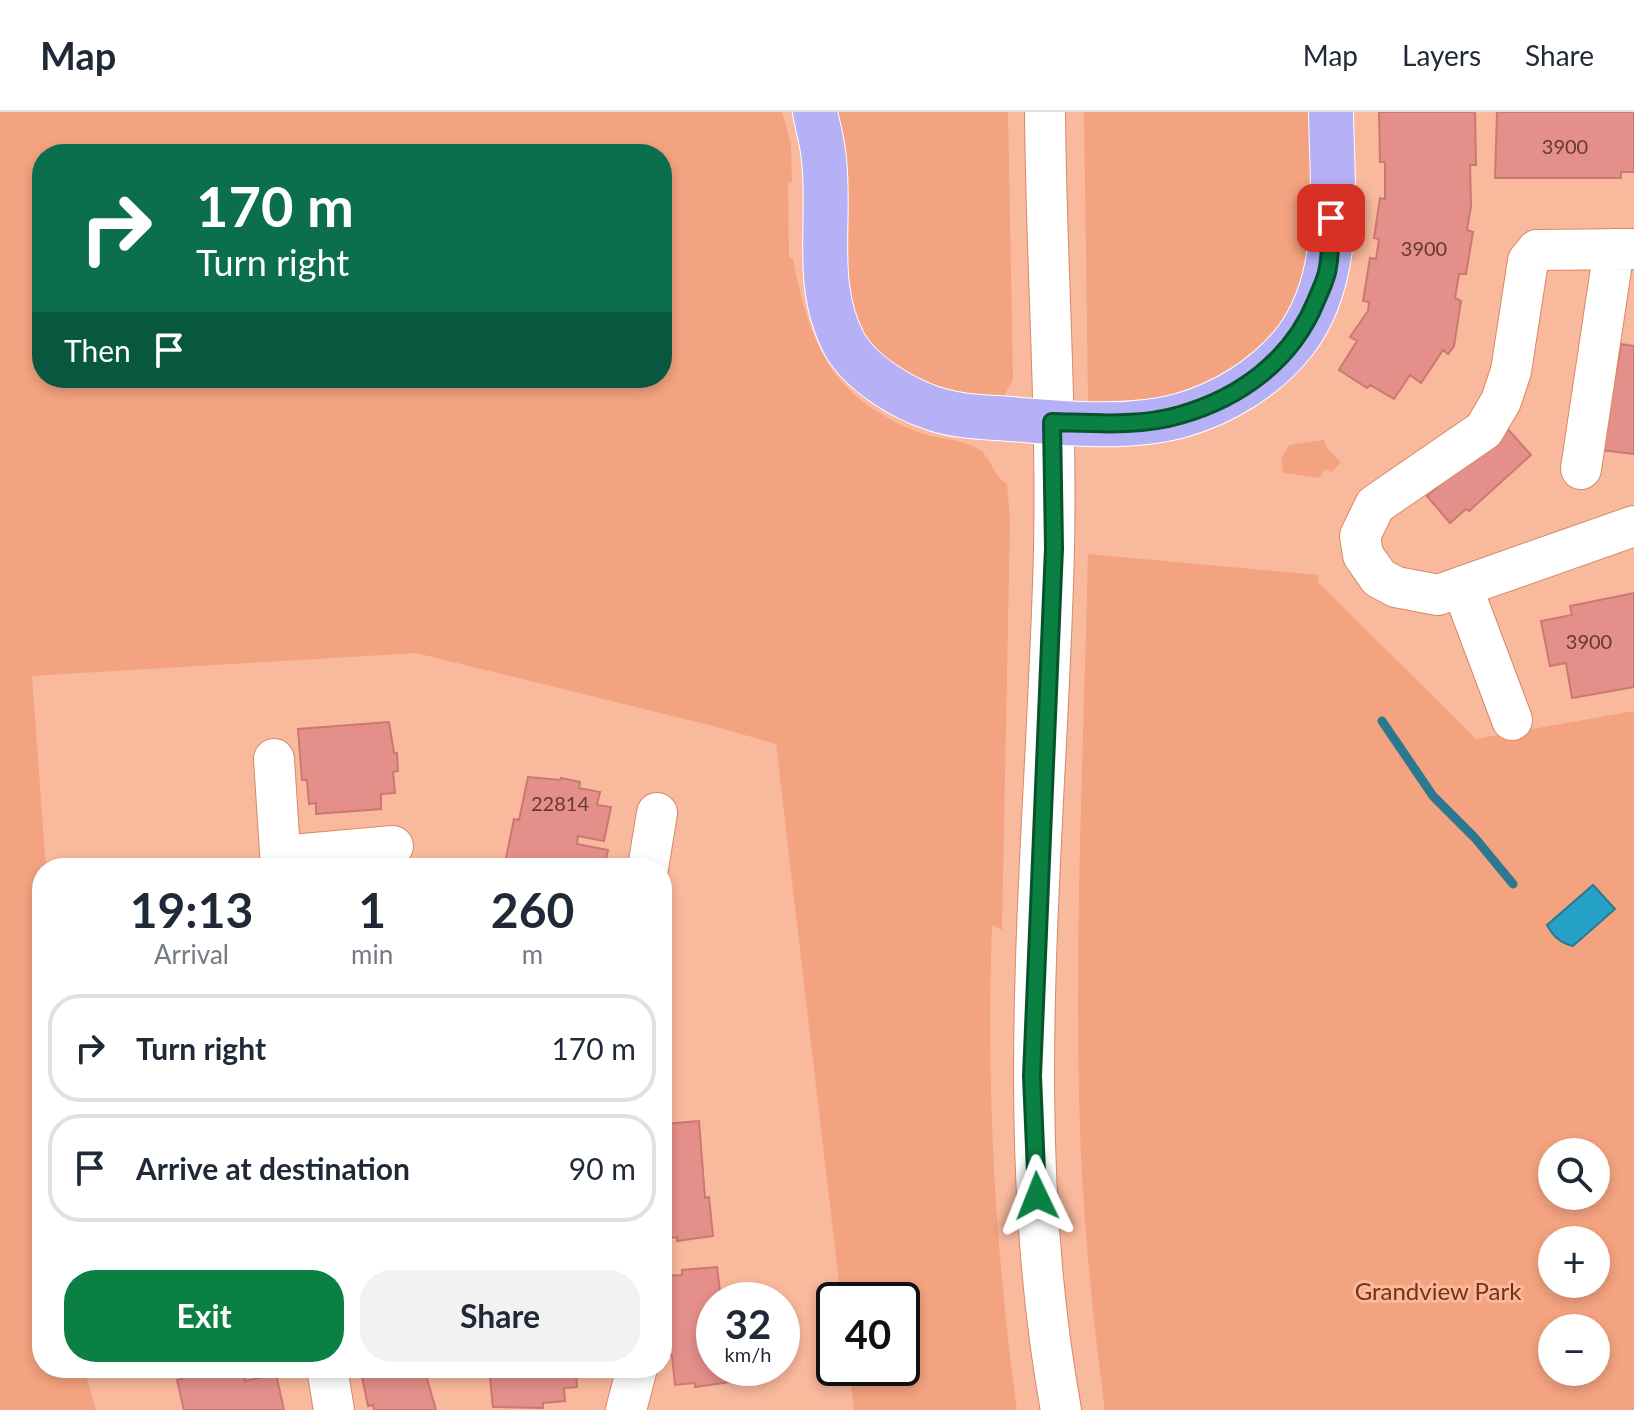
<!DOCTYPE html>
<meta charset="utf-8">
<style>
:root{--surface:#fff;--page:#f2f2f3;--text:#1f2937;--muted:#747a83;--line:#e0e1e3;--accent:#0b8043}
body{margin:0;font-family:Lato,sans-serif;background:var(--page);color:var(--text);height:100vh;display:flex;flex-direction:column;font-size:30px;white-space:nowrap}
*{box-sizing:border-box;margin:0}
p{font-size:26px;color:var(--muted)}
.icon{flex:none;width:44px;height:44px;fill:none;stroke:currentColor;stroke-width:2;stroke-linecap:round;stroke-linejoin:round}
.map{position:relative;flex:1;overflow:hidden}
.side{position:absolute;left:32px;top:746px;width:640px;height:520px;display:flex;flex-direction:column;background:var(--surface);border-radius:32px;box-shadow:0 4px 12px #0003}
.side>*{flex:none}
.hud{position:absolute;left:32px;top:32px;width:640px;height:244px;border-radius:32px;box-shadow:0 4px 12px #0003;background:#0b6e4f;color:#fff;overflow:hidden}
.tools{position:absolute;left:1538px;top:1026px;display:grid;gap:16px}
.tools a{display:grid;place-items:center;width:72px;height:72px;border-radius:50%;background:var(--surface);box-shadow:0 4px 12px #0003;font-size:40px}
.speed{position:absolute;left:696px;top:1170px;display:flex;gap:16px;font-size:40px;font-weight:700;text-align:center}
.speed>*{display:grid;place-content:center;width:104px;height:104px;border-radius:50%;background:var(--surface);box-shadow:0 4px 12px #0003;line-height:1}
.speed small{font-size:20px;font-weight:400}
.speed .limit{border:4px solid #111;border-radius:12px;background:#fff;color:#111}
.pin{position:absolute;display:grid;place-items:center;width:68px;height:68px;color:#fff;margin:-34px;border-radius:16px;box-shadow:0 4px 12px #0006}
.me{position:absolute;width:88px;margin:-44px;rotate:358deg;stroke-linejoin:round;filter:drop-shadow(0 0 6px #0008)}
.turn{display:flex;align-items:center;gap:28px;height:168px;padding:0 32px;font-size:36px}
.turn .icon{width:104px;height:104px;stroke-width:2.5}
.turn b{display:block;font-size:56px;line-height:68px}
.then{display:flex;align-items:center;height:76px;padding:0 32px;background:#0003;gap:16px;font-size:30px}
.eta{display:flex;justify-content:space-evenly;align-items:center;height:136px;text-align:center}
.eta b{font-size:48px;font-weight:700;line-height:56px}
.primary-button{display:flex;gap:16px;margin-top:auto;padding:16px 32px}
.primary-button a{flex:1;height:92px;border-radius:32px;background:var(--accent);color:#fff;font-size:32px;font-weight:700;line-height:92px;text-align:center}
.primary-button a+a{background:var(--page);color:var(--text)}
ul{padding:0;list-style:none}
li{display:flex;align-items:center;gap:24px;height:108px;margin:0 16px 12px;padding:0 16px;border:4px solid var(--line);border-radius:32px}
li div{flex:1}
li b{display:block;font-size:30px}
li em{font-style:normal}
header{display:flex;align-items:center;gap:48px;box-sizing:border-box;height:112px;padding:0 40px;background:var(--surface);border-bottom:2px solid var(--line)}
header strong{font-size:38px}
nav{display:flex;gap:44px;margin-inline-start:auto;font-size:28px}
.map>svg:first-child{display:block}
</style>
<header>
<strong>Map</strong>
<nav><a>Map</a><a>Layers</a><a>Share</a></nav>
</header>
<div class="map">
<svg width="1634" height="1298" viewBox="0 0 1634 1298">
<rect width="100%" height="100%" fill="#f9b99d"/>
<path fill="#f4a380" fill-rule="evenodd" d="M 0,0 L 782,0 L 791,32 L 792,70 L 788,70 L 789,146 L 793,147 C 810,234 831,285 918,320 C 935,327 962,327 977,336 C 992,345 993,364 1007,372 L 1010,409 L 1002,818 L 992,813 C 986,974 995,1138 1017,1298 L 854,1298 L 849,1256 L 902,1256 L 902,1188 L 841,1188 L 776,632 L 713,614 L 416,541 L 32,564 L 46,756 L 42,756 L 42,1256 L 84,1256 L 96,1298 L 0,1298 ZM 42,42 L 662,42 L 662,266 L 42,266 Z
M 828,0 L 1008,0 L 1013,268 L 1004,284 L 952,284 L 901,265 L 870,238 L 851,202 Z
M 1084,0 L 1316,0 L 1308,167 L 1279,221 L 1242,258 L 1193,284 L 1121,294 L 1088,289 Z
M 1324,328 L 1328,338 L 1341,350 L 1332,360 L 1325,357 L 1320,366 L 1283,361 L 1281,347 L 1289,333 Z
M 1088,442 L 1319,463 L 1318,470 L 1476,627 L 1634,599 L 1634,1298 L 1105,1298 C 1091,1193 1081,1089 1079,983 C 1075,803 1084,622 1088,442 ZM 1552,1040 L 1596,1040 L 1596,1084 L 1552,1084 ZM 1552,1128 L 1596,1128 L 1596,1172 L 1552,1172 ZM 1552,1216 L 1596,1216 L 1596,1260 L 1552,1260 Z"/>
<path fill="#25a0c6" stroke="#2c798f" stroke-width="2" d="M 1593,773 L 1615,797 L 1573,834 C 1560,831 1553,824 1547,813 Z"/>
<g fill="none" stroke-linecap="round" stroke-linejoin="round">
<path stroke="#2c798f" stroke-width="9" d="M 1382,609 L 1433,684 L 1475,726 L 1513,772"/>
</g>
<path fill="#e58f8a" stroke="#cb7873" stroke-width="2" d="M 1379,0 L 1475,0 L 1476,53 L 1470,53 L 1471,94 L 1467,118 L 1473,120 L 1466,162 L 1459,162 L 1455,186 L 1461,189 L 1454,234 L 1448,242 L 1443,238 L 1421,271 L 1410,263 L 1394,287 L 1370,273 L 1367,276 L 1339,258 L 1357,229 L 1350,225 L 1368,199 L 1369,190 L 1363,189 L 1370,146 L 1376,147 L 1379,127 L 1374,126 L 1380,86 L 1385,87 L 1385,50 L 1380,50 Z
M 1497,0 L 1634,0 L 1634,60 L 1621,60 L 1621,66 L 1495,66 Z
M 1621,232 L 1634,234 L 1634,342 L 1600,338 L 1612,265 L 1615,266 Z
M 1506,315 L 1531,343 L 1469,399 L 1466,397 L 1450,411 L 1427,384 Z
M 1634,481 L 1634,575 L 1572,586 L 1566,551 L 1550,554 L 1541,509 L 1572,503 L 1570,494 Z
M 389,610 L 394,641 L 397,641 L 398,659 L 393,660 L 395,681 L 381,682 L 381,697 L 316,702 L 316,691 L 309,692 L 307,668 L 302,668 L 298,617 Z
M 528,665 L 560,668 L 561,666 L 580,670 L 579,676 L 600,680 L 597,693 L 611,695 L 604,729 L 578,724 L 577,732 L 608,738 L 604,756 L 504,756 L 514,707 L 519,708 Z
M 699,1009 L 705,1086 L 709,1085 L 713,1124 L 677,1129 L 677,1125 L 662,1127 L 662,1016 L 664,1016 L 664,1012 Z
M 717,1155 L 721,1188 L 714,1188 L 714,1256 L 729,1256 L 731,1270 L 695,1275 L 695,1271 L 675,1273 L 672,1243 L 666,1244 L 666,1237 L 662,1238 L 662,1193 L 665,1193 L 662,1164 L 682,1163 L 682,1158 Z
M 180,1256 L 262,1256 L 243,1260 L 245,1269 L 276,1262 L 284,1298 L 184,1298 L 177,1268 L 182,1267 Z
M 364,1256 L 424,1256 L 436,1298 L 374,1298 L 373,1293 L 368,1294 L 361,1260 L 364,1259 Z
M 489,1256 L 576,1256 L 577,1275 L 564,1276 L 565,1289 L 543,1291 L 543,1296 L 493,1295 Z"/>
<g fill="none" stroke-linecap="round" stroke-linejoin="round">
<defs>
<path id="minor" d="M 1045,0 C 1046,146 1057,292 1054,438 C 1047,724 1009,1014 1061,1298
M 1634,137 L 1537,138 L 1528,149 L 1511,259 L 1501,289 L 1484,318 L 1375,393 L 1360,424 L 1363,443 L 1379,466 L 1396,475 L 1438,483 L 1634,414
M 1581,357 L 1614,137
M 1462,475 L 1512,608
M 274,647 L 281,756
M 281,744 L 393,734
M 648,756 L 657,701
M 327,1256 L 334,1298
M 626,1298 L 637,1256"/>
<path id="major" d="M 815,0 C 818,16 823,32 824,48 C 831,110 813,175 845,233 C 861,261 902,286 932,296 C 957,305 984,305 1010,307 C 1064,311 1126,318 1179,304 C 1223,292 1267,265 1295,229 C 1344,165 1332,76 1331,0"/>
</defs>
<use href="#minor" stroke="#d68967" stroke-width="42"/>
<use href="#major" stroke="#fff" stroke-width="46"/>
<use href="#minor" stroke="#fff" stroke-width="40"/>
<use href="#major" stroke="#b6b1f7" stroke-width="44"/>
</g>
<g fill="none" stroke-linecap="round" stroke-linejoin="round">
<defs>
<path id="route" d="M 1037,1084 L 1032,964 L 1054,436 L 1052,310 C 1093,311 1140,315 1180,303 C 1240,286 1292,248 1316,189 C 1320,179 1327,166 1328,155 C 1331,139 1330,122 1331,106"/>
</defs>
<use href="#route" stroke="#07532c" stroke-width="20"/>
<use href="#route" stroke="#0b8043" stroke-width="14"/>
</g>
<g text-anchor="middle" stroke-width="6" stroke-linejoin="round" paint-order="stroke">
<g font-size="20" fill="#663a2e">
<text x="1565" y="42">3900</text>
<text x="1424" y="144">3900</text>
<text x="1589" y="537">3900</text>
<text x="560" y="699">22814</text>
</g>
<g font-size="24" fill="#763311" stroke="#f9b99d">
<text x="1438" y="1188">Grandview Park</text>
</g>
</g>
</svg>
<div class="tools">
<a><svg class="icon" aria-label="search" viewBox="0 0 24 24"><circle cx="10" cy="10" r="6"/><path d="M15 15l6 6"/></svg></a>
<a>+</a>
<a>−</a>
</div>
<div class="speed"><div>32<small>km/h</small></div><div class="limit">40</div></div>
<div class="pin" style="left:1331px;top:106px;background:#d93025"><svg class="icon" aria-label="arrive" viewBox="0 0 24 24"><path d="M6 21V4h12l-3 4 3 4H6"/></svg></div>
<svg class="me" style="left:1037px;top:1084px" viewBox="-20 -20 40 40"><path d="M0-17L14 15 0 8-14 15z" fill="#0b8043" stroke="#fff" stroke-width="4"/></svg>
<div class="hud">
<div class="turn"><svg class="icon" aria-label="right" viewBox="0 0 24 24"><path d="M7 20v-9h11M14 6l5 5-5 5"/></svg><div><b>170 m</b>Turn right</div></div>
<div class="then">Then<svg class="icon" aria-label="arrive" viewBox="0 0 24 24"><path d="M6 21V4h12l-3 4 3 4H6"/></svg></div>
</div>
<section class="side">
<div class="eta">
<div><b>19:13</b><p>Arrival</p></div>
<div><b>1</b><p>min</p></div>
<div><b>260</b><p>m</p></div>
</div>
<ul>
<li><svg class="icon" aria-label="right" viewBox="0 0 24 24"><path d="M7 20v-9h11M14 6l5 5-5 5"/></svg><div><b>Turn right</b></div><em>170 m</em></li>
<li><svg class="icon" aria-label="arrive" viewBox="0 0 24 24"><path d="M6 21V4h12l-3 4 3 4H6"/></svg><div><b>Arrive at destination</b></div><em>90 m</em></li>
</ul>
<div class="primary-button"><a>Exit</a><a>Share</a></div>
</section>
</div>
